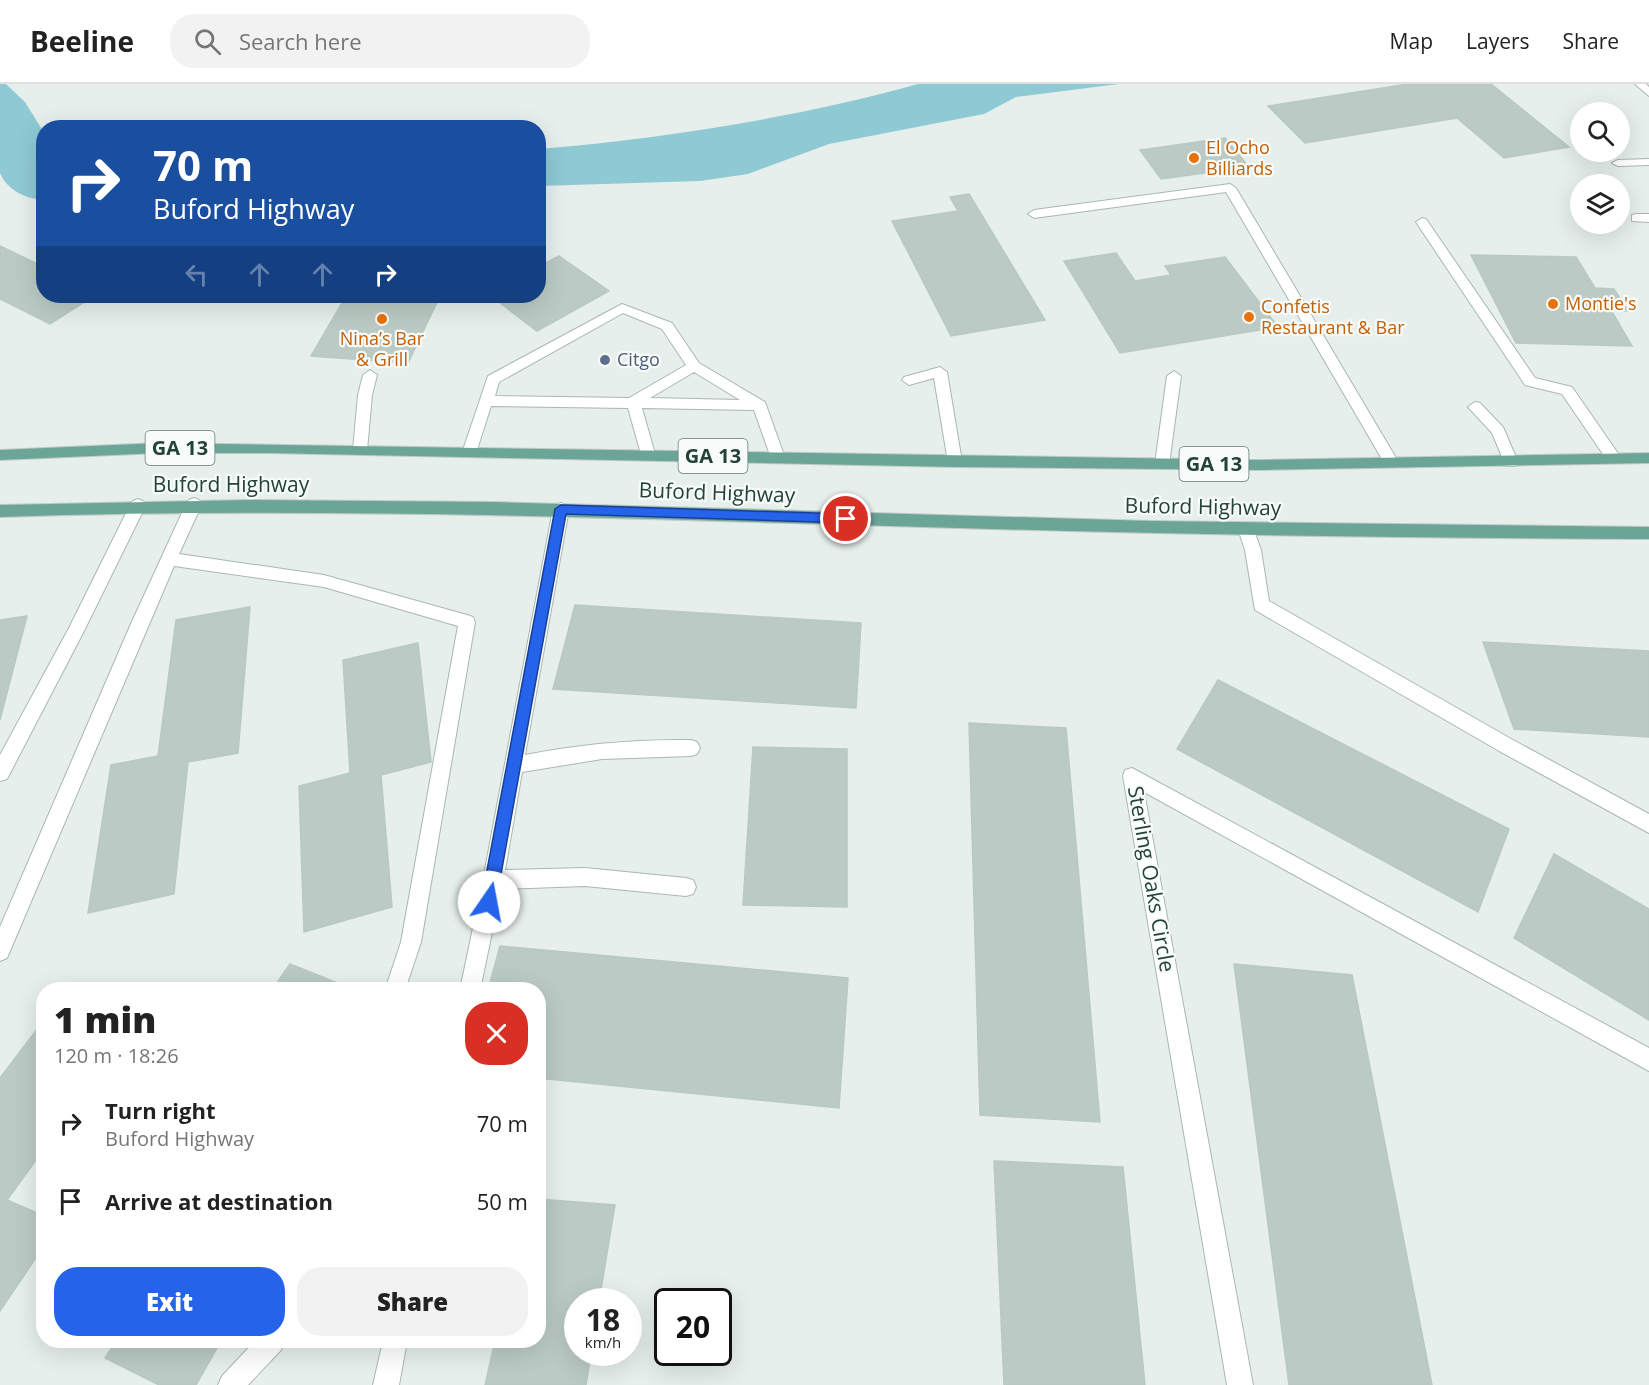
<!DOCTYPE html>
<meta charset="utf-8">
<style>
:root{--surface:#fff;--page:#f2f2f2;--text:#222;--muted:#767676;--line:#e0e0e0;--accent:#2563eb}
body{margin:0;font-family:"Open Sans",sans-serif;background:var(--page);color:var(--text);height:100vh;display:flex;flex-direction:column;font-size:22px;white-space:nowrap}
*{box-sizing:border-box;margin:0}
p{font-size:20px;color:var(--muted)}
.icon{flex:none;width:33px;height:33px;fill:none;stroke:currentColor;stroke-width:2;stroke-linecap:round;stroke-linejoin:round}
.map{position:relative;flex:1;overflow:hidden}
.details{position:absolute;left:36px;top:898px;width:510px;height:366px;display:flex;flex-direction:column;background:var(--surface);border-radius:24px;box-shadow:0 6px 24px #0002}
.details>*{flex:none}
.banner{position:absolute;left:36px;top:36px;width:510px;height:183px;border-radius:24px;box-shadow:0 6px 24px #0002;background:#1a4fa0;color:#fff;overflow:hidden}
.tools{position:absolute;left:1570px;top:18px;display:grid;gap:12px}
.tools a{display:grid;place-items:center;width:60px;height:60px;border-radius:50%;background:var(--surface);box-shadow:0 6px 24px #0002;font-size:30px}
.speed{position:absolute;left:564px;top:1204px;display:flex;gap:12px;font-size:30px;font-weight:700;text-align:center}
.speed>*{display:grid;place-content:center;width:78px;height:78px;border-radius:50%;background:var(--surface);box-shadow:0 6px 24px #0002;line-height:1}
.speed small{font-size:15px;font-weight:400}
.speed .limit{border:3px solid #111;border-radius:9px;background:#fff;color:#111}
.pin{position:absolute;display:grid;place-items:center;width:51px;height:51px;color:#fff;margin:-26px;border:3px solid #fff;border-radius:50%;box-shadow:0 2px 6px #0007}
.me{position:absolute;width:66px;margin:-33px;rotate:12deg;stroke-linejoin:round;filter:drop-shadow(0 0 4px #0008)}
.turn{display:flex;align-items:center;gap:21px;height:126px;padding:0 18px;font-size:27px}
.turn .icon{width:78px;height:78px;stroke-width:2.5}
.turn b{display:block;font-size:42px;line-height:51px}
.lanes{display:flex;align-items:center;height:57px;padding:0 18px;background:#0003;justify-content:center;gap:30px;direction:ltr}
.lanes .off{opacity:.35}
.round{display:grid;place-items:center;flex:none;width:63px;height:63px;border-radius:24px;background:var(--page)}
.summary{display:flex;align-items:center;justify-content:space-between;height:102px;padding:0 18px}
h1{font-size:36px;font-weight:800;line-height:45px}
.button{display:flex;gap:12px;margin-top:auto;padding:12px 18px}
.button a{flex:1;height:69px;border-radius:24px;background:var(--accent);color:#fff;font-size:24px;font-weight:800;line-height:69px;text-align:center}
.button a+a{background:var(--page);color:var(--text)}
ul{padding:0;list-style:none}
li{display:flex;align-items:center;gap:18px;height:78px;padding:0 18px}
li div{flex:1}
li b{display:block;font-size:22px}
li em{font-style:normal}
header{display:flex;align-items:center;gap:36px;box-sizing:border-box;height:84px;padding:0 30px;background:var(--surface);border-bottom:2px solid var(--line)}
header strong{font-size:28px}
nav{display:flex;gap:33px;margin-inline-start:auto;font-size:21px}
.search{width:420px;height:54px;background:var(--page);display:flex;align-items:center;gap:15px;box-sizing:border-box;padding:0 21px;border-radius:24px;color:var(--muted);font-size:22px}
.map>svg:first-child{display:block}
</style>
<header>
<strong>Beeline</strong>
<div class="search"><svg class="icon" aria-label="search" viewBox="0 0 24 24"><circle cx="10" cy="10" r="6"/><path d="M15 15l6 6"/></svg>Search here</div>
<nav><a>Map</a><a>Layers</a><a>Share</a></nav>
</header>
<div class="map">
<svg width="1649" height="1301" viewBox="0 0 1649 1301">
<rect width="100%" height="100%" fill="#e6efeb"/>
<path fill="#8ec9d4" d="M 0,0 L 6,0 L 25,18 L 43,47 L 43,116 C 26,115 7,106 0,89 Z
M 918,0 L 1119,0 L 1016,13 L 984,30 L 829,60 L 748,90 L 700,97 L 539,102 L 539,65 C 666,54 795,34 918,0 Z"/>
<path fill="#bbcac4" stroke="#b8c9c2" stroke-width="1.5" d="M 1408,0 L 1491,0 L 1569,63 L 1504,74 L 1457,34 L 1305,59 L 1268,22 Z
M 1225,54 L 1249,83 L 1161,95 L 1140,66 Z
M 969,110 L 1045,236 L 951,252 L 892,137 L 958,127 L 950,113 Z
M 0,162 L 44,183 L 44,212 L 94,212 L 50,240 L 0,215 Z
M 1116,169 L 1135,197 L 1171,191 L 1165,182 L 1225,173 L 1278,243 L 1120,269 L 1064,177 Z
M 1471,171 L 1576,173 L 1595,204 L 1614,205 L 1628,227 L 1611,226 L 1632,262 L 1516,259 Z
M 559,172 L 609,207 L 537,247 L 491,212 L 538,212 L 538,183 Z
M 346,212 L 440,212 L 408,279 L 311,272 Z
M 575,521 L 861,539 L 856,624 L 553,605 Z
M 250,523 L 238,669 L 188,678 L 174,810 L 88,829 L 111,681 L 158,672 L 176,536 Z
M 27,532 L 0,636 L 0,536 Z
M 1483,558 L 1649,567 L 1649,653 L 1514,645 Z
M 418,559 L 431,678 L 381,691 L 392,823 L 304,848 L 299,702 L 350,689 L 343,576 Z
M 1218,596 L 1509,745 L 1478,828 L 1177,665 Z
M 969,639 L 1066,644 L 1100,1038 L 980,1031 Z
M 753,663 L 847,665 L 847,823 L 743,821 Z
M 1554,770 L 1649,825 L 1649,936 L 1514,854 Z
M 500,862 L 848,894 L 839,1024 L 538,994 L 538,906 L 488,906 Z
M 290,880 L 355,906 L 272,906 Z
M 1234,880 L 1352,891 L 1432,1301 L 1289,1301 Z
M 44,936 L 44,1065 L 7,1116 L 44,1132 L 44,1162 L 0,1227 L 0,994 Z
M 994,1077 L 1123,1083 L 1145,1301 L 1004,1301 Z
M 538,1115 L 615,1121 L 599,1218 L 578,1218 L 578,1269 L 591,1269 L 586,1301 L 485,1301 L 495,1257 L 538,1257 Z
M 116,1257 L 221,1257 L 196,1301 L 159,1301 L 105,1274 Z"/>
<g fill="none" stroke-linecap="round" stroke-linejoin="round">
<defs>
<path id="minor" d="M 1635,0 L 1646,0 L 1649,3 L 1649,12 Z
M 1649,75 L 1649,81 L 1618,82 L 1612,79 L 1618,76 Z
M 1230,100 L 1236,104 L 1396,374 L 1398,378 L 1396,382 L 1386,382 L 1226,108 L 1034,134 L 1028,130 L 1034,126 Z
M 1636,130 L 1649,130 L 1649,138 L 1632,137 L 1632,131 Z
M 1422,134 L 1426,135 L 1535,294 L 1572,303 L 1619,371 L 1621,375 L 1619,379 L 1609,379 L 1562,310 L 1525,301 L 1416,138 Z
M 622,220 L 672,239 L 699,279 L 765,318 L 785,374 L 783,378 L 773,378 L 771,374 L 754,326 L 642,324 L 655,370 L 648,375 L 641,370 L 628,324 L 491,322 L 476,369 L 474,373 L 464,373 L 462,369 L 488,292 ZM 623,229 L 662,245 L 686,281 L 629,314 L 495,312 L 499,298 ZM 694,288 L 740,316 L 650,314 Z
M 940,283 L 947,288 L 962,378 L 960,382 L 950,382 L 948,378 L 934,294 L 909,301 L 902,296 L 904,293 Z
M 370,286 L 377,291 L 372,311 L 367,366 L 360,371 L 353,366 L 358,311 L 363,291 Z
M 1174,287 L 1181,292 L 1169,380 L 1167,384 L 1157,384 L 1155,380 L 1167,292 Z
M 1475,318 L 1480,319 L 1503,343 L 1518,378 L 1516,382 L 1506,382 L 1492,349 L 1468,323 Z
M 194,414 L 199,416 L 202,420 L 179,470 L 324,491 L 467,531 L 473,533 L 475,538 L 421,858 L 405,906 L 385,906 L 401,858 L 458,542 L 324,503 L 174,482 L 7,874 L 0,877 L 0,843 L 130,542 L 186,420 L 189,416 Z
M 138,415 L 143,417 L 146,421 L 84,547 L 7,695 L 0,697 L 0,671 L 69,544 L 130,421 L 133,417 Z
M 561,419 L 566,421 L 569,425 L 525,671 C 580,660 635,655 691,656 L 697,658 L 700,664 L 697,670 L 691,672 L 602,675 L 522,688 L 505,786 L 585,784 L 686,794 L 693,796 L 696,803 L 693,810 L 686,812 L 585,802 L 501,805 L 480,906 L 460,906 L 483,796 L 553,425 L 556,421 Z
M 1246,439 L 1252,441 L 1261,466 L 1269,517 L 1513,656 L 1649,730 L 1649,749 L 1501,668 L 1255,526 L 1245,466 L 1238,445 L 1240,441 Z
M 1132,684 L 1649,964 L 1649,987 L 1144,708 L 1253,1301 L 1227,1301 L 1123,692 L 1125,686 Z
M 255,1257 L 284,1257 L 281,1266 L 248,1301 L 218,1301 L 222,1292 Z
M 383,1257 L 407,1257 L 399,1301 L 373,1301 Z"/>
<path id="major" d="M 160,359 L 1258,376 L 1649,369 L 1649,379 L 1258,386 L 955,383 L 268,369 L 160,369 L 0,376 L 0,366 Z
M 247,416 L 493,418 L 1152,437 L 1649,443 L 1649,455 C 1456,454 1262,452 1069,447 C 712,438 357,421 0,433 L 0,421 Z"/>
</defs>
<use href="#minor" stroke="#a8b8b2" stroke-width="2"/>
<use href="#major" stroke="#c2cac8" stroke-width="2"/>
<use href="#minor" fill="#fff" fill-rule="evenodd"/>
<use href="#major" fill="#6aa596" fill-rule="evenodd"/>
</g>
<path fill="#2563eb" stroke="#184099" stroke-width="1.5" d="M 561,421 L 846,430 L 852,435 L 846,439 L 566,430 L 496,818 L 494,823 L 489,825 L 483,823 L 481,818 L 555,425 Z"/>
<g fill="#e8710a" stroke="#f7fbf9" stroke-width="2">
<circle cx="1194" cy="74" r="6"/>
<circle cx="1553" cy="220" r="6"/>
<circle cx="1249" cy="233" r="6"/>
<circle cx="382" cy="235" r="6"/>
</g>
<circle fill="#5c6f8a" stroke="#f7fbf9" stroke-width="2" cx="605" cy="276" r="6"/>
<g text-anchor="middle" stroke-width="4.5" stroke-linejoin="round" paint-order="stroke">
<g font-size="18" fill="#c56008" stroke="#f7fbf9" text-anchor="start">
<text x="1206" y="70">El Ocho<tspan x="1206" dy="21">Billiards</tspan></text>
<text x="1565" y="226">Montie's</text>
<text x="1261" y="229">Confetis<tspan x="1261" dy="21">Restaurant &amp; Bar</tspan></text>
<text x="382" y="261" text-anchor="middle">Nina’s Bar<tspan x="382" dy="21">&amp; Grill</tspan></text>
</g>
<g font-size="18" fill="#4e5e75" stroke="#f7fbf9" text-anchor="start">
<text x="617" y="282">Citgo</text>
</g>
<g fill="#f7fbf9" stroke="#637a73" stroke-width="1.5">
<rect x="145.5" y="347" width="69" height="34" rx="4.5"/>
<rect x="678.5" y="355" width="69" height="34" rx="4.5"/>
<rect x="1179.5" y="363" width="69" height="34" rx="4.5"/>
</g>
<g font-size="20" font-weight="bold" fill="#24423a">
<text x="180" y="371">GA 13</text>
<text x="713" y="379">GA 13</text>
<text x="1214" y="387">GA 13</text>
</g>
<g font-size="21" fill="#24423a" stroke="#f7fbf9">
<text x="231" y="408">Buford Highway</text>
<text transform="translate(717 409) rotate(2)" y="7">Buford Highway</text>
<text transform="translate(1203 423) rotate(1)" y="7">Buford Highway</text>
<text transform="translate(1151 795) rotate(80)" y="7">Sterling Oaks Circle</text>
</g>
</g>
</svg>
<div class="tools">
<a><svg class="icon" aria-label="search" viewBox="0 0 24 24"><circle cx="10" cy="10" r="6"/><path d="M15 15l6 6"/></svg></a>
<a><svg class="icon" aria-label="layers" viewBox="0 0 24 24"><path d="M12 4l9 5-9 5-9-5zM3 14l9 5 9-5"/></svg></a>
</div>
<div class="speed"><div>18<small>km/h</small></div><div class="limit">20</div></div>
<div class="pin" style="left:846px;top:435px;background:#d93025"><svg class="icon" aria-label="arrive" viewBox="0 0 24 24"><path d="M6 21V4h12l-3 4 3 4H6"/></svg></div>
<svg class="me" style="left:489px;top:818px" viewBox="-20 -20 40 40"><circle r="19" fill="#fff"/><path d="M0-13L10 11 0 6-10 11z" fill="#2563eb"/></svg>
<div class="banner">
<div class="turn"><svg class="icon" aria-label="right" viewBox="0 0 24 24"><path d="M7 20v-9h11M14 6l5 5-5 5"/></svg><div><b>70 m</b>Buford Highway</div></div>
<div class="lanes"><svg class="icon off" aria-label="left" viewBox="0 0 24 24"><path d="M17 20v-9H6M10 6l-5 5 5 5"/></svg><svg class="icon off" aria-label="ahead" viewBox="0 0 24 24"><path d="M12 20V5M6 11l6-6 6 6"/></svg><svg class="icon off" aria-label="ahead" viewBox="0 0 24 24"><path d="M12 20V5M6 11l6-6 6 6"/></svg><svg class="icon" aria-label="right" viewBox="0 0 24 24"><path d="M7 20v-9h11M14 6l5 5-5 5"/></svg></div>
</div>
<section class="details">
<div class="summary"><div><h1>1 min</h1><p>120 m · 18:26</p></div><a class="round" style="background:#d93025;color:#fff"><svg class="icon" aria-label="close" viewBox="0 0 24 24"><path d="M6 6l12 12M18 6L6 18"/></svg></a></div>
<ul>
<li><svg class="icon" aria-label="right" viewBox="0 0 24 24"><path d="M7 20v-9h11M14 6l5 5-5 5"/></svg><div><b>Turn right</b><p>Buford Highway</p></div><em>70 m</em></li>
<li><svg class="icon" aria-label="arrive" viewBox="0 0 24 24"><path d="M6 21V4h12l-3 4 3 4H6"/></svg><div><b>Arrive at destination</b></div><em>50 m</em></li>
</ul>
<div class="button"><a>Exit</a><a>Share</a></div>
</section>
</div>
